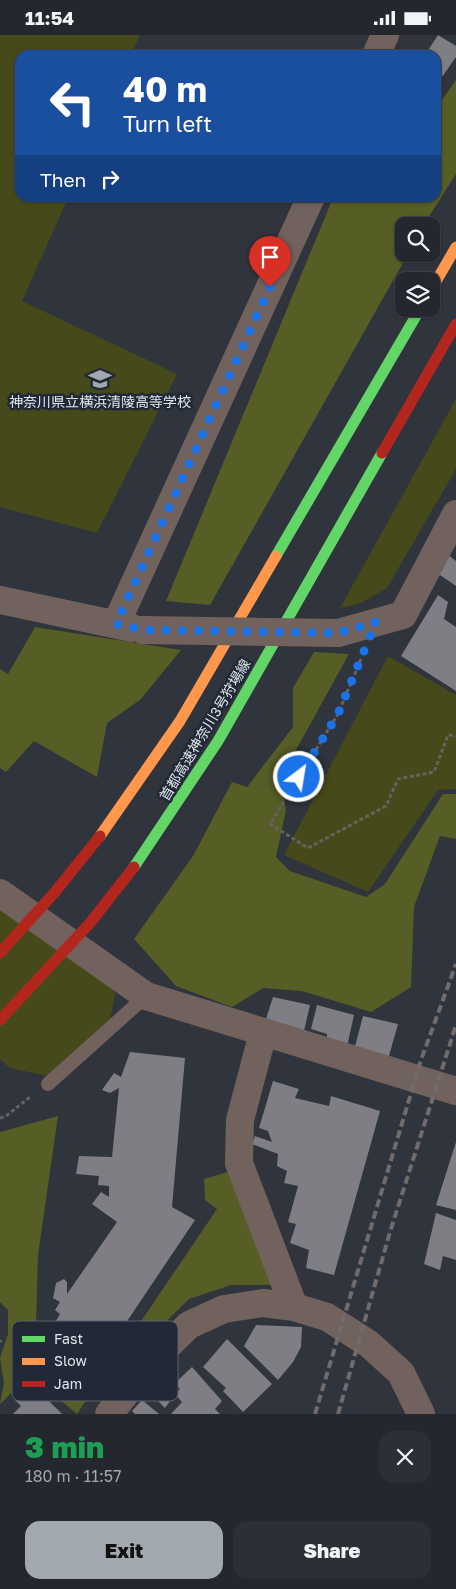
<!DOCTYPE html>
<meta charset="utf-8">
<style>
:root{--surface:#24272d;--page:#2c2f35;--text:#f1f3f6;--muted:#a3a5aa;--line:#414449;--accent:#a2a8b0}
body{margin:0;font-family:"Golos Text","Noto Sans JP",sans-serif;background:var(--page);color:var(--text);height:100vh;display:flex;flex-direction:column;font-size:19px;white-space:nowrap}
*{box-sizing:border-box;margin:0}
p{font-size:16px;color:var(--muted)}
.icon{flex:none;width:28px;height:28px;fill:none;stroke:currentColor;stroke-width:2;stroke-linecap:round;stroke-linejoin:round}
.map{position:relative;height:1379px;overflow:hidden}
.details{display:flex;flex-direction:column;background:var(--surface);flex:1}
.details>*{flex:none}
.banner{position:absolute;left:15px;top:15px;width:426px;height:152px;border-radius:15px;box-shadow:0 1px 4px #0004,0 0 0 1px var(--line);background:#1a4fa0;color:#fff;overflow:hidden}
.buttons{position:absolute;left:395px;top:182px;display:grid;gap:10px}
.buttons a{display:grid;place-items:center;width:45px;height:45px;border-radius:10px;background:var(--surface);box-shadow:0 1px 4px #0004,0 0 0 1px var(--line);font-size:25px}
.pin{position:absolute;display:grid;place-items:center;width:42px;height:42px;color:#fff;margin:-51px -21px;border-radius:50% 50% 50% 0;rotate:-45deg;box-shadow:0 0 5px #0007}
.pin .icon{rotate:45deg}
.me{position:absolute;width:55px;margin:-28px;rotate:31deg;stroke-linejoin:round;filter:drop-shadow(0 0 4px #0008)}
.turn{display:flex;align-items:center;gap:18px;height:105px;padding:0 25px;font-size:22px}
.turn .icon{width:65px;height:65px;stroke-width:2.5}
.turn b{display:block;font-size:35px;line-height:42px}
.then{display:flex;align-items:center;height:48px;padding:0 25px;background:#0003;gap:10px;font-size:19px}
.round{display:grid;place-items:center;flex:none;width:52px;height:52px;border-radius:15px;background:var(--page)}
.headline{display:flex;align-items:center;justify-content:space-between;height:85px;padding:0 25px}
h1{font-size:30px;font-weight:800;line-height:38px;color:#1e9e55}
.primary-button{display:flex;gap:10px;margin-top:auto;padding:10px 25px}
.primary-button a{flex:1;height:58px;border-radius:15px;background:var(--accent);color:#111;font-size:20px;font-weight:800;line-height:58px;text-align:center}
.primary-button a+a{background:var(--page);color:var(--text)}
.status{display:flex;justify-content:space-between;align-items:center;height:35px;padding:0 25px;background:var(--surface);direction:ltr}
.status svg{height:14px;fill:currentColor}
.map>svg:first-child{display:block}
</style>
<div class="status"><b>11:54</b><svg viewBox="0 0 49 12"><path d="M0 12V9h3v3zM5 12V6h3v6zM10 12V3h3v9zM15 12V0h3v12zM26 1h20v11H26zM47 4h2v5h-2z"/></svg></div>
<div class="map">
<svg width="456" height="1379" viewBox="0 0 456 1379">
<rect width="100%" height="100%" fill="#30343c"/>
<path fill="#464a1a" d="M 0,0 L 140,0 L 131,20 L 20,20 L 20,162 L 68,163 L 22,266 L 177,339 L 97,498 L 0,472 Z
M 456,364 L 456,434 L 387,553 L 361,568 L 340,573 Z
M 388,621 L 456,660 L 456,754 L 438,755 L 368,857 L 284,820 Z
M 0,872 L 116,954 L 109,991 L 48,1041 L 10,1033 L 0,1024 Z"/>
<path fill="#565d25" d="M 456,45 L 456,139 L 423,191 L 404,191 L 404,219 L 408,219 L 210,570 L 166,566 L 333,163 L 436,162 L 436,73 Z
M 35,592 L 181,615 L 140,665 L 107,688 L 97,742 L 34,706 L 6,737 L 0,733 L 0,634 L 8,639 Z
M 314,617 L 349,619 L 280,744 L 286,775 L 276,822 L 290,836 L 366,862 L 385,849 L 443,759 L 456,759 L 456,804 L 440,801 L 414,872 L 411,952 L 371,977 L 302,956 L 263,953 L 232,972 L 176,951 L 134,904 L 193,821 L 232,747 L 247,752 L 293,692 L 293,653 Z
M 58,1081 L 38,1220 L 35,1321 L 89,1361 L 77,1379 L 30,1340 L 0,1369 L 4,1347 L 0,1323 L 8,1299 L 8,1275 L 0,1267 L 0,1097 Z
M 231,1136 L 277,1250 L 231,1250 L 189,1264 L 117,1335 L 110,1332 L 217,1174 L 205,1165 L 204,1144 Z"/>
<path fill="#7f7e84" d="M 438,0 L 456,11 L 456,22 L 442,42 L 436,37 L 436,20 L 425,20 Z
M 447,519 L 456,526 L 456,551 L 437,538 Z
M 438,560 L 448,567 L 444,584 L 456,592 L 456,656 L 401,621 Z
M 273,962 L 310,970 L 304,996 L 265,987 Z
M 317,970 L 354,980 L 346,1016 L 327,1011 L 327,999 L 311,994 Z
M 363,981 L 398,989 L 387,1028 L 353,1019 Z
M 130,1017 L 185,1023 L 172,1172 L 195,1185 L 101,1325 L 53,1291 L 60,1279 L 55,1275 L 60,1267 L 53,1263 L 56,1248 L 64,1244 L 67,1247 L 67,1259 L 117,1187 L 92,1169 L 101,1157 L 109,1162 L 109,1151 L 98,1150 L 99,1141 L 76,1139 L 79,1121 L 112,1122 L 119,1053 L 110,1058 L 102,1055 L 114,1038 L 121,1042 Z
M 273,1046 L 299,1054 L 295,1063 L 329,1071 L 331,1061 L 380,1076 L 334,1240 L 306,1233 L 309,1215 L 290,1208 L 296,1189 L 288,1187 L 298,1151 L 284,1148 L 287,1136 L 277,1131 L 278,1119 L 252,1109 L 255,1101 L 272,1107 L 268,1096 L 259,1093 Z
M 456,1107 L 456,1175 L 436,1170 Z
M 436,1178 L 456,1185 L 456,1225 L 443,1221 L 440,1235 L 424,1229 Z
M 256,1290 L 302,1292 L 301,1312 L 293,1327 L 278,1345 L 244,1311 Z
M 227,1304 L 272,1349 L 243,1377 L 223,1356 L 226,1353 L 203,1332 Z
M 192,1332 L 222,1366 L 215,1374 L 220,1379 L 171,1379 L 182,1367 L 175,1359 L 180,1354 L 175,1348 Z
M 158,1348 L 173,1362 L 165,1373 L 149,1357 Z
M 34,1351 L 62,1379 L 13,1379 L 21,1371 L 15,1365 Z
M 142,1365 L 159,1379 L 135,1379 L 132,1376 Z"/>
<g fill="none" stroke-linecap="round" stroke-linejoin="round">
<path stroke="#696060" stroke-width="3" stroke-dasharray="4 2.5" stroke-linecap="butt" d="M 361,624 L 338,679 L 270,789 L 308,813 L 386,771 L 398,744 L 434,737 L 448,700 L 456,701
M 0,1083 L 6,1081 L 30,1062
M 0,1307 L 1,1305"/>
<path stroke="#71625e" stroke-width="14" d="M 48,1049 L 146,961"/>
<path stroke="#71625e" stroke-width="28" d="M 376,20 L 385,0
M 0,565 L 132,593
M 116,589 L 311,162
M 338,598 L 403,580 L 456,479
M 0,858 L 146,961 L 456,1056
M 263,998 L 240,1085 L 239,1128 L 294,1272
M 109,1379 L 150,1328 L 189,1290 L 224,1274 L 263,1268 L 294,1272 L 327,1282 L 369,1309 L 401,1338 L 421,1379"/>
<path stroke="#63d668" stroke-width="11" d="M 276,521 L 420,274
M 134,832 L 218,706 L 382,418"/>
<path stroke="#ff974d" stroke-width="11" d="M 431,255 L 456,212
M 100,801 L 180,686 L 276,521"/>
<path stroke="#b3261e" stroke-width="11" d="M 382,418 L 456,289"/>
<path stroke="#716b6c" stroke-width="4" stroke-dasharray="8 4" stroke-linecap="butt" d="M 315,1379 L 421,1025 L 456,929
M 338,1379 L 390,1197 L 456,990"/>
<path stroke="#71625e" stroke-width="28" d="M 143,595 L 338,598"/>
<path stroke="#b3261e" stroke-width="11" d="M 0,918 L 55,857 L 100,801
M 0,985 L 90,888 L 134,832"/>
</g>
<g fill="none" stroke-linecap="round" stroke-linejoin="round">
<path stroke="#1a73e8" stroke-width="9" stroke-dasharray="0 16.2" d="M 270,252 L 116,589 L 143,595 L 338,598 L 376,587 L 338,679 L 299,742"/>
</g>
<defs>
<symbol id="school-bare" viewBox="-9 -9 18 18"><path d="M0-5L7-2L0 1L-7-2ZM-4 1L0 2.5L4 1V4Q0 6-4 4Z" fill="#a2a8b0" stroke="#212937" stroke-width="2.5" paint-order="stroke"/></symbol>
</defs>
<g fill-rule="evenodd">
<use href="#school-bare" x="84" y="328" width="32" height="32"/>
</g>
<g text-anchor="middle" stroke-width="5" stroke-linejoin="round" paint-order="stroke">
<g font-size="14" fill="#e0e6ef" stroke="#212937">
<text x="100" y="372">神奈川県立横浜清陵高等学校</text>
</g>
<g font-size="14" fill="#e0e6ef" stroke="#212937">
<text transform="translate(205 695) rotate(-59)" y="5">首都高速神奈川3号狩場線</text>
</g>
</g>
<rect x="12" y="1286" width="166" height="80" rx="8" fill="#212937" stroke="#5a626e" stroke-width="1"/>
<rect x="22" y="1301" width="23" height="6" fill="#63d668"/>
<rect x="22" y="1323" width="23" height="7" fill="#ff974d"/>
<rect x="22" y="1346" width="23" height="6" fill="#b3261e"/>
<g font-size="14" fill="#e0e6ef">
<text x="54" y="1309">Fast</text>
<text x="54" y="1331">Slow</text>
<text x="54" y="1354">Jam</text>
</g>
</svg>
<div class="buttons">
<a><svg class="icon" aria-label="search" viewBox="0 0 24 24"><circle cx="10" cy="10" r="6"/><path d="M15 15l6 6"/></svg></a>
<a><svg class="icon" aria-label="layers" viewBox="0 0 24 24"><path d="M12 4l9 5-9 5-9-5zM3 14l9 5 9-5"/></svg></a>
</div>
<div class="pin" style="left:270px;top:252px;background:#d93025"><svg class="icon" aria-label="arrive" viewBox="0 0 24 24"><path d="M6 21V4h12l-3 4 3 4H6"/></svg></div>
<svg class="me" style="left:299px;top:742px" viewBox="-20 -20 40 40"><circle r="17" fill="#1a73e8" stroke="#fff" stroke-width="3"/><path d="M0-11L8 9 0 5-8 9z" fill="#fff"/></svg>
<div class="banner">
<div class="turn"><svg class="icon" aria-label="left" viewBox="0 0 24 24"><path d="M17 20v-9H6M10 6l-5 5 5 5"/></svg><div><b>40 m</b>Turn left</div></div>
<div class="then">Then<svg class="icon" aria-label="right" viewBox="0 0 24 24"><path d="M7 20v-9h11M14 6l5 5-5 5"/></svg></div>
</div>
</div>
<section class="details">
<div class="headline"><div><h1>3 min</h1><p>180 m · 11:57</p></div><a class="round"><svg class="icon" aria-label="close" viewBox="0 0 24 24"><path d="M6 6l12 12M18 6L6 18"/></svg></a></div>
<div class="primary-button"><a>Exit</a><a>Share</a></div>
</section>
